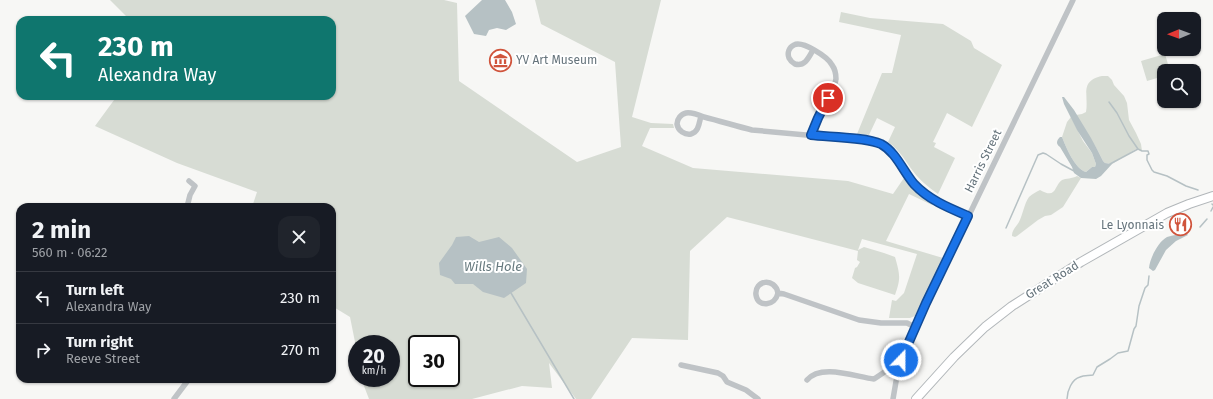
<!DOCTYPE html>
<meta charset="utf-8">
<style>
:root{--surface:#171b24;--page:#20242c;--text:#f1f3f6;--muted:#9ea1a6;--line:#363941}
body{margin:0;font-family:"Fira Sans",sans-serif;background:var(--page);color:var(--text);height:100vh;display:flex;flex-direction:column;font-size:15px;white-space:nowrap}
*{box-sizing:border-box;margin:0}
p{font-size:13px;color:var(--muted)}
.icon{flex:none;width:22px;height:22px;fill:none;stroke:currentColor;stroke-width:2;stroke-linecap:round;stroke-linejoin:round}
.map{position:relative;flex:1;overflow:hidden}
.side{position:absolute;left:16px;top:203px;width:320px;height:180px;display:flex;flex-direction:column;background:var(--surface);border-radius:12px;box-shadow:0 1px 3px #0004}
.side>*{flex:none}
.hud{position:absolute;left:16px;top:16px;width:320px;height:84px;border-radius:12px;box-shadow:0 1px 3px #0004;background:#0f766e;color:#fff;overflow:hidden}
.needle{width:26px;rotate:269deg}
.fabs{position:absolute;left:1157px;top:12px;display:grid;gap:8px}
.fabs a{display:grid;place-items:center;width:44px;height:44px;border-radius:8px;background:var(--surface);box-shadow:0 1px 3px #0004;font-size:20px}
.speed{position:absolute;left:348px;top:335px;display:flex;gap:8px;font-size:20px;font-weight:700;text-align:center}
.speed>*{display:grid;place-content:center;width:52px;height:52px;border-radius:50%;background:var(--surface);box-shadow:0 1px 3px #0004;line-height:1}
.speed small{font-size:10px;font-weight:400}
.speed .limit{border:2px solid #111;border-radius:6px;background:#fff;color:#111}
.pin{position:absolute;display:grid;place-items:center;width:34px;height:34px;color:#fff;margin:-17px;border:2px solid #fff;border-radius:50%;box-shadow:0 1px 4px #0007}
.me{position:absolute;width:44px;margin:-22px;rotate:22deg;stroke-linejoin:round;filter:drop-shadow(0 0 3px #0008)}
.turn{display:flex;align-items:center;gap:14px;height:84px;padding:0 16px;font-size:18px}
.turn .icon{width:52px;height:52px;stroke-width:2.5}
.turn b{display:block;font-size:28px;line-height:34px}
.round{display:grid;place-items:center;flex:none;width:42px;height:42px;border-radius:12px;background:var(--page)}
.overview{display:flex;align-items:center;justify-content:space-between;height:68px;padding:0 16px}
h1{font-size:24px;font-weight:700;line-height:30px}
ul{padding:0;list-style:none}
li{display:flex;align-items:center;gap:12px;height:52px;padding:0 16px;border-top:1px solid var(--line)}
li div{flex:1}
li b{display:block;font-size:15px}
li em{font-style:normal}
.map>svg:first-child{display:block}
</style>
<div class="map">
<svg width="1213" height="399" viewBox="0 0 1213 399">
<rect width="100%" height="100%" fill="#f7f7f5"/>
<path fill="#d7dcd4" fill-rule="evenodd" d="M 110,0 L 444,0 L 457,3 L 459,81 L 577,162 L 621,147 L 615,62 L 541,24 L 535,0 L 661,0 L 632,117 L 651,123 L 673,124 L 674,128 L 650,128 L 642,146 L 693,168 L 848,181 L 893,194 L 906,175 L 934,202 L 932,205 L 909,194 L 886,241 L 943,258 L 915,316 L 910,318 L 889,318 L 892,300 L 896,301 L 904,293 L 917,254 L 862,239 L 858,250 L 864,247 L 884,253 L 895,257 C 900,275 901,278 895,295 L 858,283 L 852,278 L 855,268 L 857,267 L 860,262 L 857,260 L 858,251 L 727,217 L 690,251 L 688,340 L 632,338 L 591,399 L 576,399 L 549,363 L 552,388 L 522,386 L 472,399 L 369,399 L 364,386 L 362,378 L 391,378 L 391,344 L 357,344 L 357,352 L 350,317 L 332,306 L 332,207 L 252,207 L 257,192 L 177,163 L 95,126 L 117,96 L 332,96 L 332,20 L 130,20 ZM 417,344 L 451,344 L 451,378 L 417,378 Z
M 841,12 L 870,18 L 943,24 L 971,41 L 974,48 L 1002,65 L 972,127 L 947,113 L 933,142 L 936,143 L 934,147 L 955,158 L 938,194 C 930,188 923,183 916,175 C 906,163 902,152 888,142 L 895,127 L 877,118 L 869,135 L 857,134 L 882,73 L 892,73 L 901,35 L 839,22 Z
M 1165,54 L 1170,71 L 1164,71 L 1164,76 L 1147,81 L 1141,61 Z
M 1102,76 L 1108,76 L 1112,80 L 1114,85 L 1124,96 L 1127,103 L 1129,120 L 1136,133 L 1141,144 L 1142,151 L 1136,149 L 1112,164 L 1105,163 L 1103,161 L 1098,151 L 1076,115 L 1082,114 L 1086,112 C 1089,95 1079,81 1102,76 Z
M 1071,117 L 1083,141 L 1092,153 L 1096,164 L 1095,167 L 1092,167 L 1086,172 C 1075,169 1066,147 1062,137 L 1067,122 Z
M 1077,176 L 1081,178 L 1063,207 L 1051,215 L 1045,216 L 1038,220 L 1017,236 L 1015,237 L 1012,236 C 1012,230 1016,227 1019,222 C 1023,214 1024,204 1029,197 C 1032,194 1036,192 1040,190 C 1057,200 1054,185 1062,180 C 1066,178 1072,179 1077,176 Z"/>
<path fill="#b6c1c4" d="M 482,0 L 505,0 L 512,12 L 516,24 L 506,30 L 497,28 L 489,30 L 486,36 L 474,34 L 465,16 Z
M 1062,97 L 1064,97 L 1074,110 L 1091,138 L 1098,151 L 1103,161 L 1105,163 L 1112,164 L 1101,176 L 1096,179 L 1081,178 L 1074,173 L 1072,167 L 1060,147 C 1056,144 1056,141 1060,137 L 1062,137 C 1066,147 1075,169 1086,172 L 1092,167 L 1095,167 L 1096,164 L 1092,153 L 1077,130 L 1064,104 Z
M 1186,233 L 1188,235 L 1176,241 L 1166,250 L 1155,270 L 1153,271 L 1149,268 C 1150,258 1158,242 1167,237 C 1173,235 1180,234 1186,233 Z
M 469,236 L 479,242 L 499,237 L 512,248 L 527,269 L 526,283 L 504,298 L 483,292 L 473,284 L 455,284 L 451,279 L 440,275 L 439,263 L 452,245 L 456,237 Z"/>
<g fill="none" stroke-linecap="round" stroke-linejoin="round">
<path stroke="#b6c1c4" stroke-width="1.5" d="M 1109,102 L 1117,113 L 1129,136 L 1138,149 L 1142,151 L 1148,151 L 1149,154 L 1147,155 L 1147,160 L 1152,170 L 1154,172 L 1167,176 L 1186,186 L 1198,190
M 1110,164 L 1138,149
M 1212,204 L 1213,205
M 1211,211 L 1213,207
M 1200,227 L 1207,219
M 1006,228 L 1038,155 L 1043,153 L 1046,154 L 1061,164 L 1074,171
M 511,293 L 574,399
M 1067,399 C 1067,391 1072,379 1080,377 C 1084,375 1089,376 1093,375 L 1097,367 L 1110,359 L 1118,353 L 1128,351 L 1134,329 L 1136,326 L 1139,306 L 1145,288 L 1148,285 L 1149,276"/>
<defs>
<path id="secondary" d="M 916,399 L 954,357 L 985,327 L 1012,306 L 1081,262 L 1167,213 L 1189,204 L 1213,196"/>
</defs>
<use href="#secondary" stroke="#b2b7ba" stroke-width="10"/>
<path stroke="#bfc3c6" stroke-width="5.5" d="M 701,116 C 699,123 699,132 691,134 C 685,135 678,131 677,124 C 677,119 681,114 686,113 C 691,112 699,115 704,117 C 720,121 736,126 752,130 L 861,140 C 873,142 882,144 891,152 C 899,163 906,175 915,185 C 930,200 949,208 968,216
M 811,135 C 815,123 821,111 827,99 C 830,93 835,86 836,79 C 836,75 835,69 832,65 C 828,57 802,40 794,45 C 789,47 787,53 789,58 C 790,60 793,63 795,64 C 805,67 809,57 813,50
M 187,207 L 190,195 L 195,186 L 189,181
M 778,293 C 775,306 758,308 756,295 C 754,280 775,277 778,293 L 784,294 L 859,320 L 881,323 L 907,323 L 915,327
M 681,365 L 718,373 L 723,376 L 727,382 L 746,390 L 758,399
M 807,380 C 821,363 856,377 874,379 L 886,371 L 898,370
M 174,399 L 189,379
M 893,399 L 898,370 L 915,327 L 1073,0"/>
<use href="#secondary" stroke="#fff" stroke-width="8"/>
</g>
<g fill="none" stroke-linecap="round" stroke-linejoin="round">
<defs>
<path id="route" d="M 828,98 L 818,118 L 811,135 C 829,137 866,137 881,144 C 896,152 903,171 914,184 C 929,200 949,208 968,216 L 926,303 L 901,360"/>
</defs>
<use href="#route" stroke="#114b97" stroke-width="10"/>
<use href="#route" stroke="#1a73e8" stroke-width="7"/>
</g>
<defs>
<symbol id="museum-ring" viewBox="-11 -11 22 22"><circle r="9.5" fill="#fff" stroke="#d0543c" stroke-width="1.5"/><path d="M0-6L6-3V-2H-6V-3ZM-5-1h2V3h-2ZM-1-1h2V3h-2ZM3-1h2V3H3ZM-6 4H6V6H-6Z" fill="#d0543c"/></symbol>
<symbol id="restaurant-ring" viewBox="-11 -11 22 22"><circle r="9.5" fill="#fff" stroke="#d0543c" stroke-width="1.5"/><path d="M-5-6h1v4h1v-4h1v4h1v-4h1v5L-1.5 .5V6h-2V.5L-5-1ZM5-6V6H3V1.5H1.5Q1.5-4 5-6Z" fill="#d0543c"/></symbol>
</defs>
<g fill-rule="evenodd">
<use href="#museum-ring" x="488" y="48" width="25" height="25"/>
<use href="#restaurant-ring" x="1168" y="212" width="25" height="25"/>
</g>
<g text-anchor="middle" stroke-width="4" stroke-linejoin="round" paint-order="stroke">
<g font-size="12" fill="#66747c" stroke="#fff" text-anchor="start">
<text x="516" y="64">YV Art Museum</text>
<text x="1164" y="229" text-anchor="end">Le Lyonnais</text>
</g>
<g font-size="12" fill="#66747c" stroke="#fff">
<text transform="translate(983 161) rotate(-64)" y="4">Harris Street</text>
<text transform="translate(1052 280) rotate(-32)" y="4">Great Road</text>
</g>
<g font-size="13" font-style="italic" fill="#66797e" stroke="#fff">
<text x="493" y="271">Wills Hole</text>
</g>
</g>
</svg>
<div class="fabs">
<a><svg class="needle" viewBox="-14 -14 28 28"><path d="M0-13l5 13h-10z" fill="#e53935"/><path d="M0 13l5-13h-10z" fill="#9ea1a6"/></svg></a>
<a><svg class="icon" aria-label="search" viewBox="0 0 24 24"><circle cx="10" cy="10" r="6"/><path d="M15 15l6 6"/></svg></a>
</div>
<div class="speed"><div>20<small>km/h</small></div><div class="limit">30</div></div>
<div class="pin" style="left:828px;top:98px;background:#d93025"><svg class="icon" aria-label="arrive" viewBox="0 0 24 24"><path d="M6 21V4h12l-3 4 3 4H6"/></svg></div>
<svg class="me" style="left:901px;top:360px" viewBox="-20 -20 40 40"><circle r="17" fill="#1a73e8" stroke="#fff" stroke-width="3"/><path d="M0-11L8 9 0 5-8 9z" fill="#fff"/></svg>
<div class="hud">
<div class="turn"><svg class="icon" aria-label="left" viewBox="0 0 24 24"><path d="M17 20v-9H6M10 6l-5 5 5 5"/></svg><div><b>230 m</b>Alexandra Way</div></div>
</div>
<section class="side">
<div class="overview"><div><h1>2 min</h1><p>560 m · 06:22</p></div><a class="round"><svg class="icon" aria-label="close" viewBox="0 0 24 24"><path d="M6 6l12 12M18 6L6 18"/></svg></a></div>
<ul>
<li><svg class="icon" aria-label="left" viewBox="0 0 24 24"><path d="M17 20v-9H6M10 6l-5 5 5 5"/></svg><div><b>Turn left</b><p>Alexandra Way</p></div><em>230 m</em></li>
<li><svg class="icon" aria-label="right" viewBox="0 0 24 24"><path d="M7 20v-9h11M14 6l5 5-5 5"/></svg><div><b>Turn right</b><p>Reeve Street</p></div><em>270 m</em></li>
</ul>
</section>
</div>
